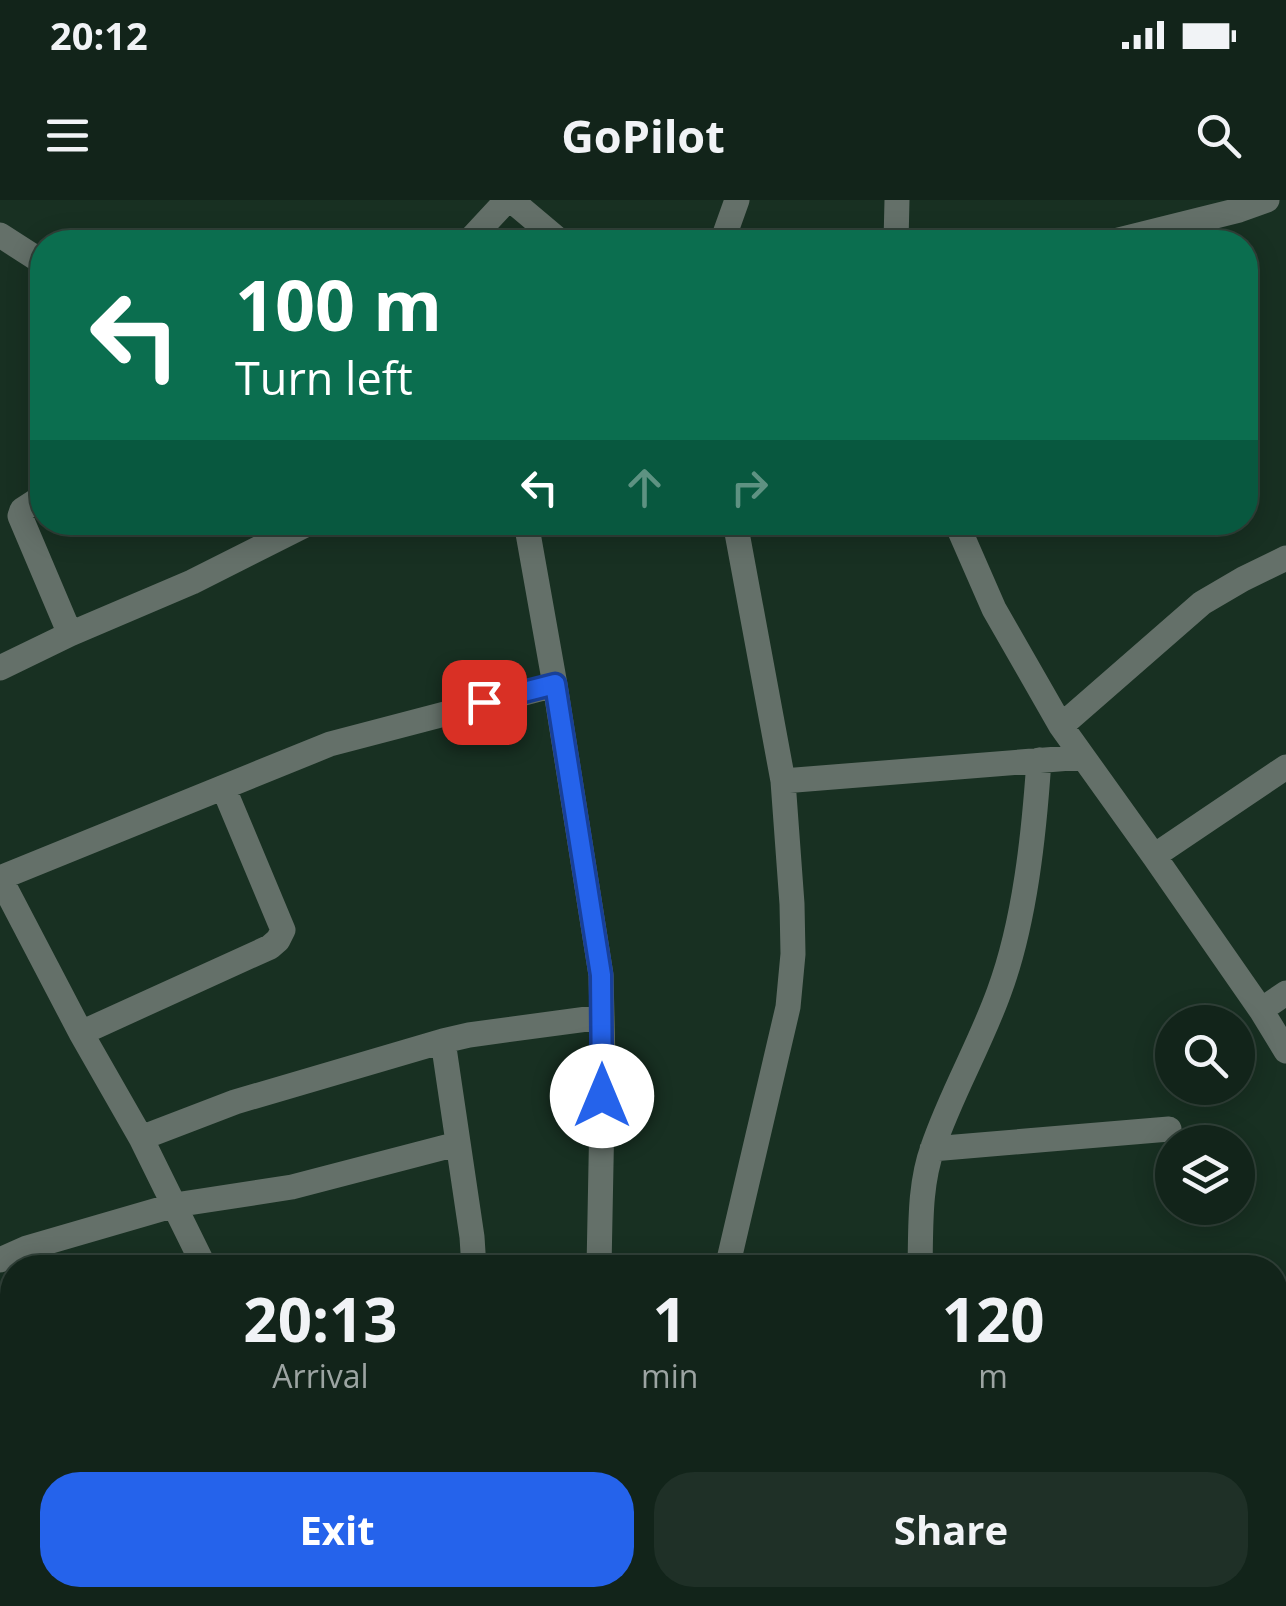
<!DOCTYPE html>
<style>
:root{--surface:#12241a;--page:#1f3027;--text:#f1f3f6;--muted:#9ca4a2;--line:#314139;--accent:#2563eb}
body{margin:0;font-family:"Open Sans",sans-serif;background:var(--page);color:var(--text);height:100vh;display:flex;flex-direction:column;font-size:38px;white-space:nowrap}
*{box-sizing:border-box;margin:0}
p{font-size:32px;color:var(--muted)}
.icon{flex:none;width:55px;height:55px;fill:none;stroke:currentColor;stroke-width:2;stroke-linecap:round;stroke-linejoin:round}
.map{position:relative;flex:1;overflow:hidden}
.details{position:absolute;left:0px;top:1055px;width:1288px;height:352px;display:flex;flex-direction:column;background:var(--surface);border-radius:40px 40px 0 0;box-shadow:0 5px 25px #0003,0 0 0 2px var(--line)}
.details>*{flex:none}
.guide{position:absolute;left:30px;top:30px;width:1228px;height:305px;border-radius:40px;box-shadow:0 5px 25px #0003,0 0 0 2px var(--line);background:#0b6e4f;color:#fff;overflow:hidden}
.controls{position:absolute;left:1155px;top:805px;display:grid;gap:20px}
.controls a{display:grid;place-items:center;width:100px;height:100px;border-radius:50%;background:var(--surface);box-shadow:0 5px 25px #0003,0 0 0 2px var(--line);font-size:50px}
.pin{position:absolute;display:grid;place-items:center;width:85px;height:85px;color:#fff;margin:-42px;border-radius:20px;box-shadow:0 5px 15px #0006}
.me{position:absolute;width:110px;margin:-55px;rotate:0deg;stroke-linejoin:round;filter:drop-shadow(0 0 8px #0008)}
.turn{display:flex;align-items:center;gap:35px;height:210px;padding:0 40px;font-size:45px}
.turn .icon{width:130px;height:130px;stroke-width:2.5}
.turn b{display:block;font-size:70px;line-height:85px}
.lanes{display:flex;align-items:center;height:95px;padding:0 40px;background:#0003;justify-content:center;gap:50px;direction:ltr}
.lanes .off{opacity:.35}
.eta{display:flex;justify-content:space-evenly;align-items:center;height:170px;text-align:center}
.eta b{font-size:60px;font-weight:700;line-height:70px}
.button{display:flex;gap:20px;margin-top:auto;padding:20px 40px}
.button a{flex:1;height:115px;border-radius:40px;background:var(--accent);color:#fff;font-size:40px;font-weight:700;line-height:115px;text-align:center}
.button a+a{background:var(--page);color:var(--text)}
.status{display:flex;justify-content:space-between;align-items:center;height:70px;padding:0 50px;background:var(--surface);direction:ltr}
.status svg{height:28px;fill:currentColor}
header{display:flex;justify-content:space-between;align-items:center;height:130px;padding:0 40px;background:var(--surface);font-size:45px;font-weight:700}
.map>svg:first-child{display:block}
</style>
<div class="status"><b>20:12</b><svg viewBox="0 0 49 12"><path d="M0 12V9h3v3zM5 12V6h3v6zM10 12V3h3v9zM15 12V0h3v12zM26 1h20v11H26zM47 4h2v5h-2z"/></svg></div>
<header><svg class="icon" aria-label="menu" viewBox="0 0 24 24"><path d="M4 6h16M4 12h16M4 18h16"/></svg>GoPilot<svg class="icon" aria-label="search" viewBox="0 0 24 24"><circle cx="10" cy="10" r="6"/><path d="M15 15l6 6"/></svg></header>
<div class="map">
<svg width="1286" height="1406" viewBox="0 0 1286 1406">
<rect width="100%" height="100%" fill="#183022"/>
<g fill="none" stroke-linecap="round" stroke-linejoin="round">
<path stroke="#647069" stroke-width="25" d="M 511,0 L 561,42
M 0,35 L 42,62
M 468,42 L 507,0
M 722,42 L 737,0
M 896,42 L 897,0
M 1111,42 L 1239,10 L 1267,0
M 42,297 L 22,310 L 20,316 L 70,434
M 526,322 L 555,485 L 601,775 L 603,861 L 599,1068
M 956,322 L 994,409 L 1061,526 L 1154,656 L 1261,810 L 1286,851
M 0,468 L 70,434 L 192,382 L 311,322
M 1061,526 L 1202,403 L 1243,379 L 1286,358
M 783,581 L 1083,557
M 1154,656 L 1286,567
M 1261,810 L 1286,793
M 81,833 L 270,747 L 278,740 L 283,730 L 224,589
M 443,841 L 472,1037 L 474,1068
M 141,938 L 235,902 L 443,841 L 469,835 L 602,817
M 932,949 L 1169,929
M 0,1060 L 27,1048 L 175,1005 L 292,987 L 457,944
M 205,1068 L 141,938 L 81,833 L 0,678 L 330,544 L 555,485
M 727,1068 L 788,807 L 793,754 L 792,704 L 783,581 L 735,322
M 920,1068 C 921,1028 919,985 933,947 C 951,894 980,845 999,792 C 1025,722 1034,634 1039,560
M 1275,1264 L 1286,1253
M 0,1313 L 12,1345
M 32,1395 L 37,1406
M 333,1395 L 336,1406
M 59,1406 L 97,1395
M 679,1406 L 680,1395
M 905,1406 L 906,1395"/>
</g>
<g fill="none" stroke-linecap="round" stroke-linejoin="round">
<defs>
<path id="route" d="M 484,502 L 555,484 L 601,775 L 602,896"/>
</defs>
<use href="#route" stroke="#184099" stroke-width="25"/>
<use href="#route" stroke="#2563eb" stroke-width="18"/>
</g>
</svg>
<div class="controls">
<a><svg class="icon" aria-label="search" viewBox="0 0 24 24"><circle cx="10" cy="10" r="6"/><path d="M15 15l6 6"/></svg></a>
<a><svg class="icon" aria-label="layers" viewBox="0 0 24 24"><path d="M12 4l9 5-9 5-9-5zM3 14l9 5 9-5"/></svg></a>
</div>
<div class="pin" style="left:484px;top:502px;background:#d93025"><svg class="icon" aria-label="arrive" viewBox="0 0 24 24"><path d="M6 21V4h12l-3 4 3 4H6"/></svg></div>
<svg class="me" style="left:602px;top:896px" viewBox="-20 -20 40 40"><circle r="19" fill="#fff"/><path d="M0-13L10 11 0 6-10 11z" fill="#2563eb"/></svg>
<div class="guide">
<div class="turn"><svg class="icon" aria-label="left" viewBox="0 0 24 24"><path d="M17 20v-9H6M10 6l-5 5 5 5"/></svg><div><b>100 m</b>Turn left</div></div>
<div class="lanes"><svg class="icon" aria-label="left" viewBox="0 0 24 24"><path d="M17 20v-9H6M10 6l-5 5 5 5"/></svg><svg class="icon off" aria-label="ahead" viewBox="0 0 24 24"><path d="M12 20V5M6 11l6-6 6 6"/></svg><svg class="icon off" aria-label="right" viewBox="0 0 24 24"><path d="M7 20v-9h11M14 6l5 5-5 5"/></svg></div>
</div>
<section class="details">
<div class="eta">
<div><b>20:13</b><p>Arrival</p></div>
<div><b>1</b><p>min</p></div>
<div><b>120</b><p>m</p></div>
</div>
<div class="button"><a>Exit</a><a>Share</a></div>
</section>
</div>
